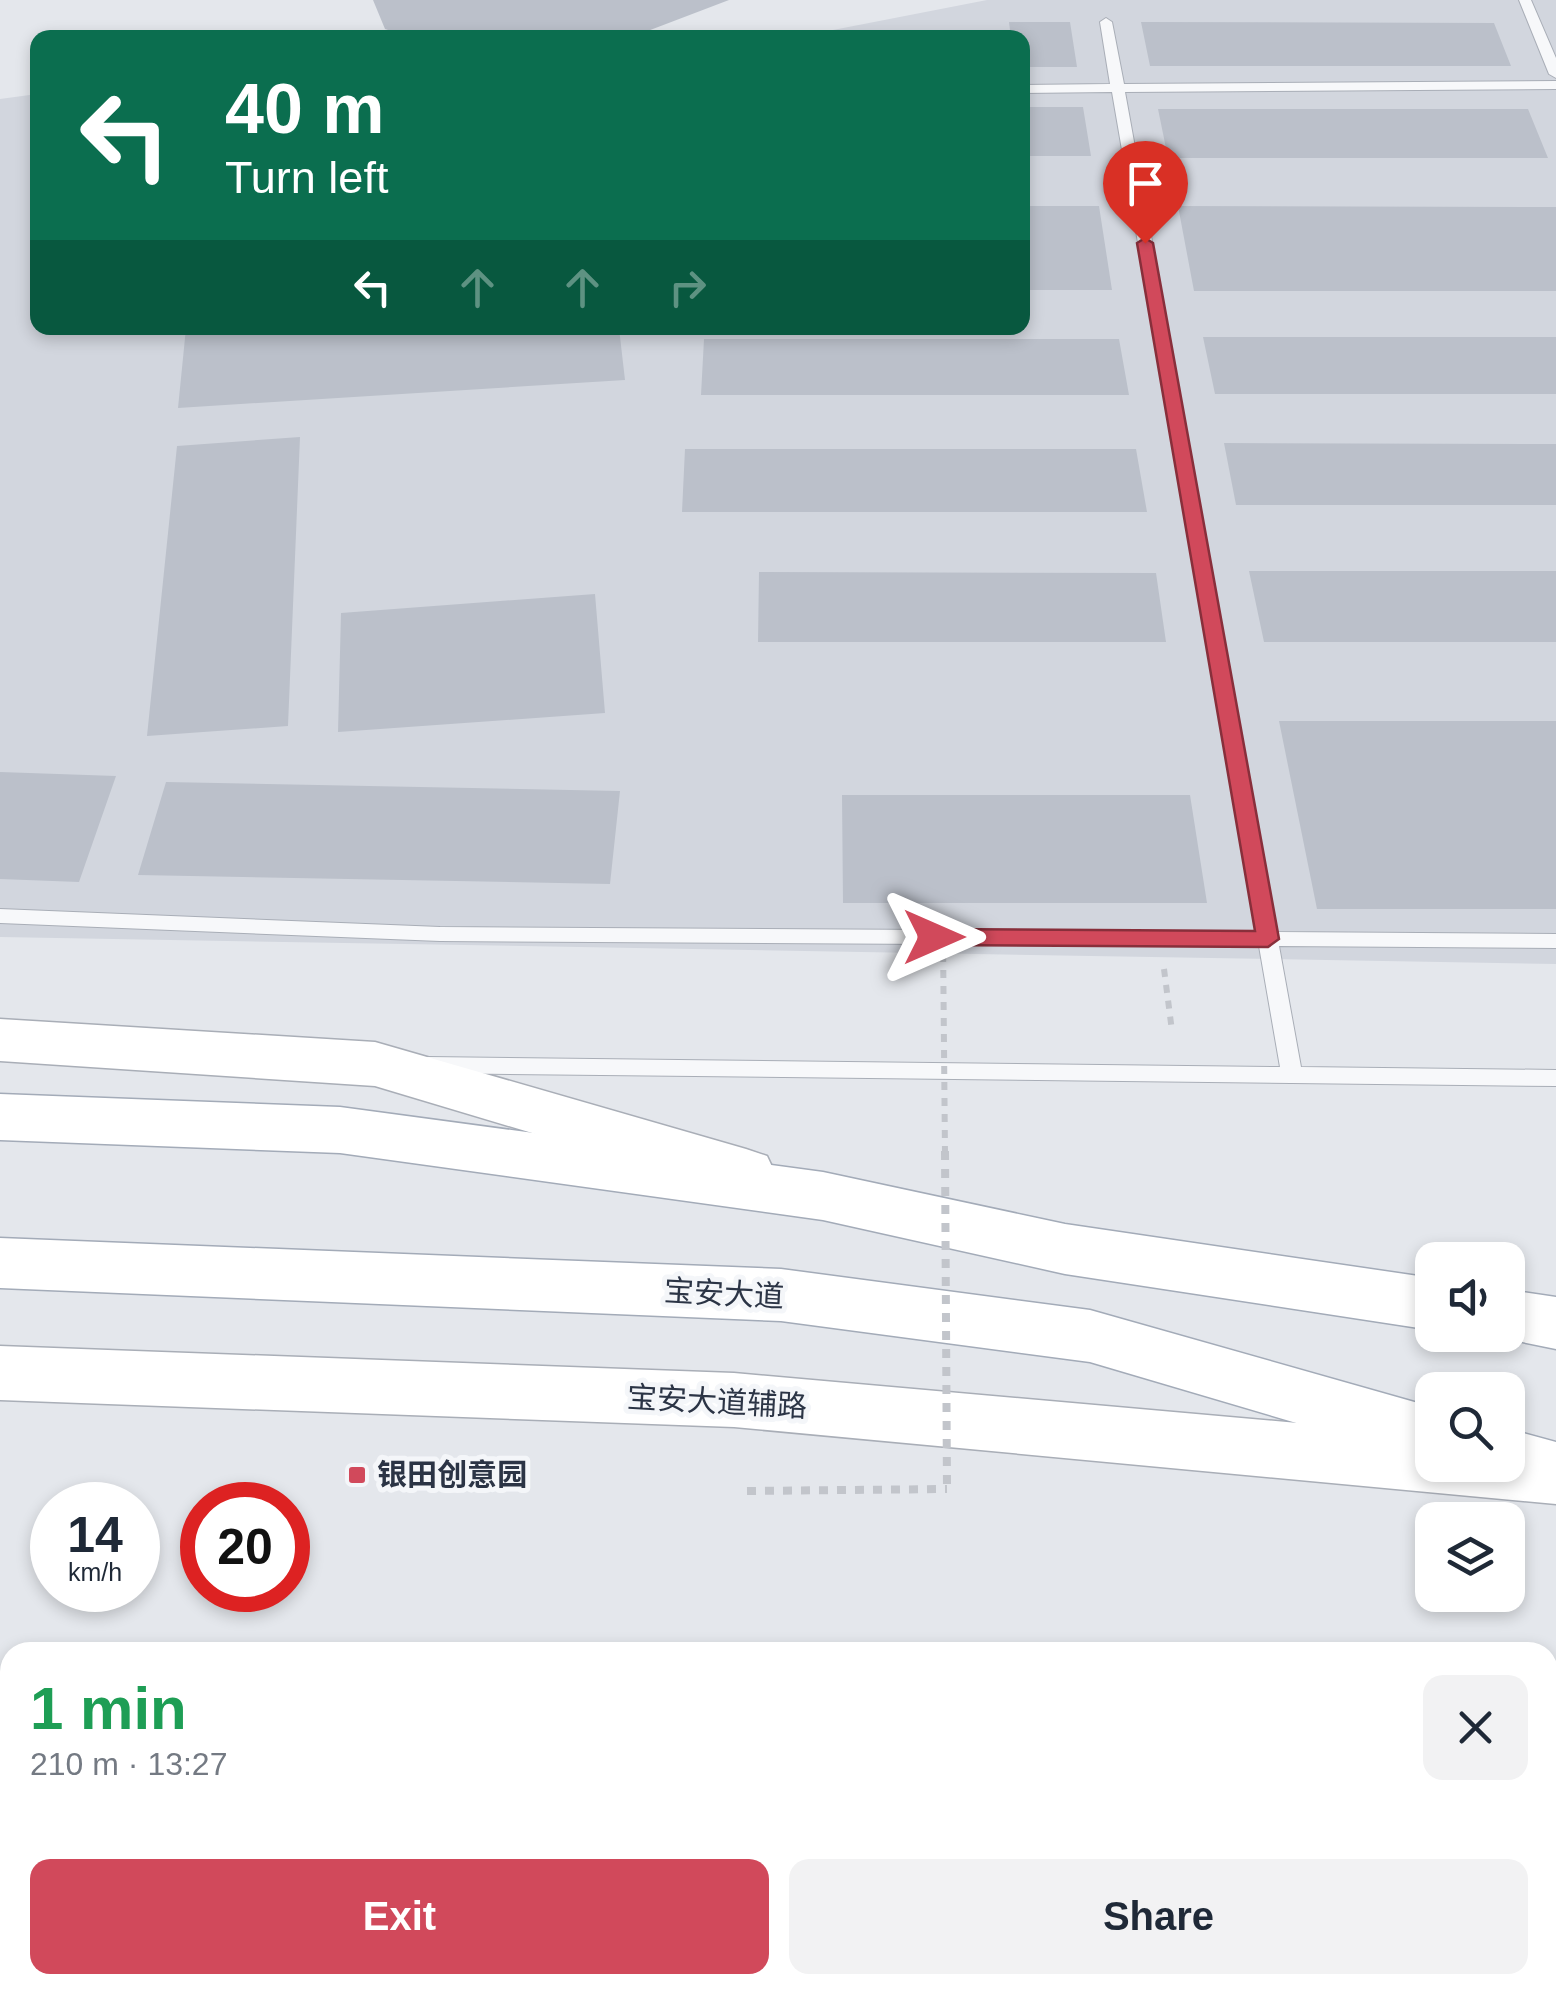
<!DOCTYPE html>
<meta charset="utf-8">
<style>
:root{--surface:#fff;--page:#f2f2f3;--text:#1f2937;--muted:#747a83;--accent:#d1495b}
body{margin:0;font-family:Arial,"Noto Sans SC",sans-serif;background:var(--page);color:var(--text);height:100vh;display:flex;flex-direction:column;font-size:38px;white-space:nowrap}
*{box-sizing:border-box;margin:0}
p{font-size:32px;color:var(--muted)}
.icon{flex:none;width:55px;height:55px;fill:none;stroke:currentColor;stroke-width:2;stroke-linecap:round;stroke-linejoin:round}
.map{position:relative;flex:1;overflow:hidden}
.drawer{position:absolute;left:0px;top:1642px;width:1558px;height:352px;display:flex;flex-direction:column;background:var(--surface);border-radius:30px 30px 0 0;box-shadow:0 5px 15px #0003}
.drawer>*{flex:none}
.hud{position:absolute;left:30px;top:30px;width:1000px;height:305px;border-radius:20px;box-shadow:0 5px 15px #0003;background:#0b6e4f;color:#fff;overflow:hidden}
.tools{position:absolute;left:1415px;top:1242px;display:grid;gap:20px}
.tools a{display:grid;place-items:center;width:110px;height:110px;border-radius:20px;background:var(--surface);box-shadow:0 5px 15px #0003;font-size:50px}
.speed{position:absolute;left:30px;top:1482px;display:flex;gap:20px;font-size:50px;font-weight:700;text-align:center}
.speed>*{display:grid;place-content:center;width:130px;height:130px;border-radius:50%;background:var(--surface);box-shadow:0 5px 15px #0003;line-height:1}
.speed small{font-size:25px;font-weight:400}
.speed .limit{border:15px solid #d22;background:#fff;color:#111}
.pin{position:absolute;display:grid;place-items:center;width:85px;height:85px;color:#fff;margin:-102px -42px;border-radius:50% 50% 50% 0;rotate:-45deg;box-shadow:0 0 10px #0007}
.pin .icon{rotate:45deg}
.me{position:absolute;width:110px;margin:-55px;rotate:90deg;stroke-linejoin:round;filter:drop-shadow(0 0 8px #0008)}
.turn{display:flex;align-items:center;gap:35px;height:210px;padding:0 30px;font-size:45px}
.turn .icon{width:130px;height:130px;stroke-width:2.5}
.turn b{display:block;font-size:70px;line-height:85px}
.lanes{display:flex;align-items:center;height:95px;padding:0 30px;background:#0003;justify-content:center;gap:50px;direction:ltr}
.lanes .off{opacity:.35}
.round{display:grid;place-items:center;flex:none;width:105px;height:105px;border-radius:20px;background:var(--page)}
.headline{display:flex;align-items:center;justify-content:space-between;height:170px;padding:0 30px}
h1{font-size:60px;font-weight:800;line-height:75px;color:#1e9e55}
.action{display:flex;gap:20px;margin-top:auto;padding:20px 30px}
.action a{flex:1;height:115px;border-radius:20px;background:var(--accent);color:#fff;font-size:40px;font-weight:800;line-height:115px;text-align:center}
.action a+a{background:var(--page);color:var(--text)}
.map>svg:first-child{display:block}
</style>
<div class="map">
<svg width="1556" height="1993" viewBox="0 0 1556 1993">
<rect width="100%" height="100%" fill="#e4e7ec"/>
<path fill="#d2d6de" d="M 987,0 L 1556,0 L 1556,964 L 0,937 L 0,99 L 37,94 L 38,328 L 1022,328 L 1022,38 L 797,37 Z"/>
<path fill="#bbc0ca" d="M 373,0 L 729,0 L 645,32 L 391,31 L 385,29 Z
M 1009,22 L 1070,22 L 1077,67 L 1022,67 L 1022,38 L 1011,38 Z
M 1141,22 L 1494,23 L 1511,66 L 1150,66 Z
M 1022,107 L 1083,107 L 1091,156 L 1022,156 Z
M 1158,109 L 1528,109 L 1548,158 L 1168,158 Z
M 1022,206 L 1099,206 L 1112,290 L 1022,290 Z
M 1178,206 L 1556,207 L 1556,291 L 1194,291 Z
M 186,328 L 619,328 L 625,380 L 178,408 Z
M 1203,337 L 1556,337 L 1556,394 L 1215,394 Z
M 704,339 L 1119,339 L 1129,395 L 701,395 Z
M 300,437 L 288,726 L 147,736 L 177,446 Z
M 1224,443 L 1556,444 L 1556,505 L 1236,505 Z
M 685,449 L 1136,449 L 1147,512 L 682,512 Z
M 1249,571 L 1556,571 L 1556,642 L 1264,642 Z
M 759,572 L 1156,573 L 1166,642 L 758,642 Z
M 595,594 L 605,713 L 338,732 L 341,613 Z
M 1279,721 L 1556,721 L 1556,909 L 1317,909 Z
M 0,772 L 116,776 L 79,882 L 0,879 Z
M 166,782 L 620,791 L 610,884 L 138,875 Z
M 842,795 L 1190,795 L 1207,903 L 843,903 Z
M 731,1985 L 940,1985 L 940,1993 L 731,1993 Z"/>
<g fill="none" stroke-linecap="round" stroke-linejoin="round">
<defs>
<path id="service" d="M 1519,0 L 1531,0 L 1556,58 L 1556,78 L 1549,74 Z
M 1106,18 L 1112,22 L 1124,84 L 1556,81 L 1556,89 L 1125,92 L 1277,932 L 1556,934 L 1556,948 L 1279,946 L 1301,1067 L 1556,1070 L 1556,1086 L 428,1073 L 421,1071 L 418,1065 L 421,1059 L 428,1057 L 1280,1067 L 1259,946 L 440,941 L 0,923 L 0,909 L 440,927 L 1257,932 L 1112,92 L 1022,93 L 1022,85 L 1110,84 L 1100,22 Z"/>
<path id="secondary" d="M 0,1019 L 375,1042 L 746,1149 L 767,1156 L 775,1173 L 767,1190 L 746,1197 L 375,1086 L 0,1061 Z
M 0,1346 L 734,1373 L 1432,1435 L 1432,1465 L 1508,1465 L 1508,1442 L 1556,1446 L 1556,1504 L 734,1427 L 0,1400 Z"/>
<path id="primary" d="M 0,1094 L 340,1107 L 823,1172 L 1065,1224 L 1432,1278 L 1432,1330 L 1065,1274 L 823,1220 L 340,1153 L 0,1140 Z
M 0,1238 L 781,1269 L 1090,1310 L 1432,1407 L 1432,1463 L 1090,1362 L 781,1321 L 0,1288 Z
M 1508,1290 L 1556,1297 L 1556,1349 L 1488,1335 L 1508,1335 Z
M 1508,1429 L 1556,1442 L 1556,1500 L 1485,1477 L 1480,1465 L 1508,1465 Z"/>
</defs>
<use href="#service" stroke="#a9aeb7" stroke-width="2"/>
<use href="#secondary" stroke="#a9aeb7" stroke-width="3"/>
<use href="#primary" stroke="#a3abb8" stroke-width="3"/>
<path stroke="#c2c5cb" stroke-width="6" stroke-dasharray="8 8" stroke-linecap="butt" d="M 1164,969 L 1172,1031"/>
<path stroke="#c2c5cb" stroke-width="8" stroke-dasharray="9 9" stroke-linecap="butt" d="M 747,1491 L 947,1489"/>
<use href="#service" fill="#f7f8fa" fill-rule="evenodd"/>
<use href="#secondary" fill="#fff" fill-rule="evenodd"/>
<use href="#primary" fill="#fff" fill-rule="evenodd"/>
<path stroke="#c2c5cb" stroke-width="6" stroke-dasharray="8 8" stroke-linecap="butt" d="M 943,938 L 945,1154"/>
<path stroke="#c2c5cb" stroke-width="8" stroke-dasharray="9 9" stroke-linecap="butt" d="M 945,1151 L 947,1489"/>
</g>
<path fill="#d1495b" stroke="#882f3b" stroke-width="2.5" d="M 1145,238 L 1153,243 L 1279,939 L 1268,947 L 934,945 L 922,937 L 934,929 L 1255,931 L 1137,243 Z"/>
<rect fill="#d1495b" stroke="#f4f6f9" stroke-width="4" x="347" y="1465" width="20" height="20" rx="5"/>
<g text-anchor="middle" stroke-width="10" stroke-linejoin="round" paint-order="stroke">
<g font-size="30" fill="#2b3445" stroke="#f4f6f9">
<text transform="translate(724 1294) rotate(3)" y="10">宝安大道</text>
<text transform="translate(717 1402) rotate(3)" y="10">宝安大道辅路</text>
</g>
<g font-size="30" font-weight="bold" fill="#2b3445" stroke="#f4f6f9" text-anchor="start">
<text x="377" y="1485">银田创意园</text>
</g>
</g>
</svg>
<div class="tools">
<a><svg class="icon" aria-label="sound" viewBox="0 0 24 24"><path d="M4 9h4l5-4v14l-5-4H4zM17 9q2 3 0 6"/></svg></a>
<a><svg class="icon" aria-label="search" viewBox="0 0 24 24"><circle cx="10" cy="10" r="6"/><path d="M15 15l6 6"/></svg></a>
<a><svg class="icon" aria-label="layers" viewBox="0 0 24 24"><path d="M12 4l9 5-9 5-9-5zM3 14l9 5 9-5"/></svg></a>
</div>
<div class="speed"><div>14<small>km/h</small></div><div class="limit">20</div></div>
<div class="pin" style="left:1145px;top:243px;background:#d93025"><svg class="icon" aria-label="arrive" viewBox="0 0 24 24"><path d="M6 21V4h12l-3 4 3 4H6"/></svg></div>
<svg class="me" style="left:934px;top:937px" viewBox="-20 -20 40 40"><path d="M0-17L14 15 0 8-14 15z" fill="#d1495b" stroke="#fff" stroke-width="4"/></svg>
<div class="hud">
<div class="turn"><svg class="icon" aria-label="left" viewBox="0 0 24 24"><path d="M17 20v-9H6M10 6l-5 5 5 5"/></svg><div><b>40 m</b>Turn left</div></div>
<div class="lanes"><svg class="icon" aria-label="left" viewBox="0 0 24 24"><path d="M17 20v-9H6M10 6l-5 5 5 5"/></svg><svg class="icon off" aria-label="ahead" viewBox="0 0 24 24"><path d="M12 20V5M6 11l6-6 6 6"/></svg><svg class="icon off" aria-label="ahead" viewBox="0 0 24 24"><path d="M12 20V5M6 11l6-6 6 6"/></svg><svg class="icon off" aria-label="right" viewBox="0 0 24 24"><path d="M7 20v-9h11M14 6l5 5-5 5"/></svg></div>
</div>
<section class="drawer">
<div class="headline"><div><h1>1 min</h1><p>210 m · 13:27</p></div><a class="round"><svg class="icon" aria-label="close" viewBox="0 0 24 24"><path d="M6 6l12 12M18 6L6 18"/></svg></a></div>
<div class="action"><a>Exit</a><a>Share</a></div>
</section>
</div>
